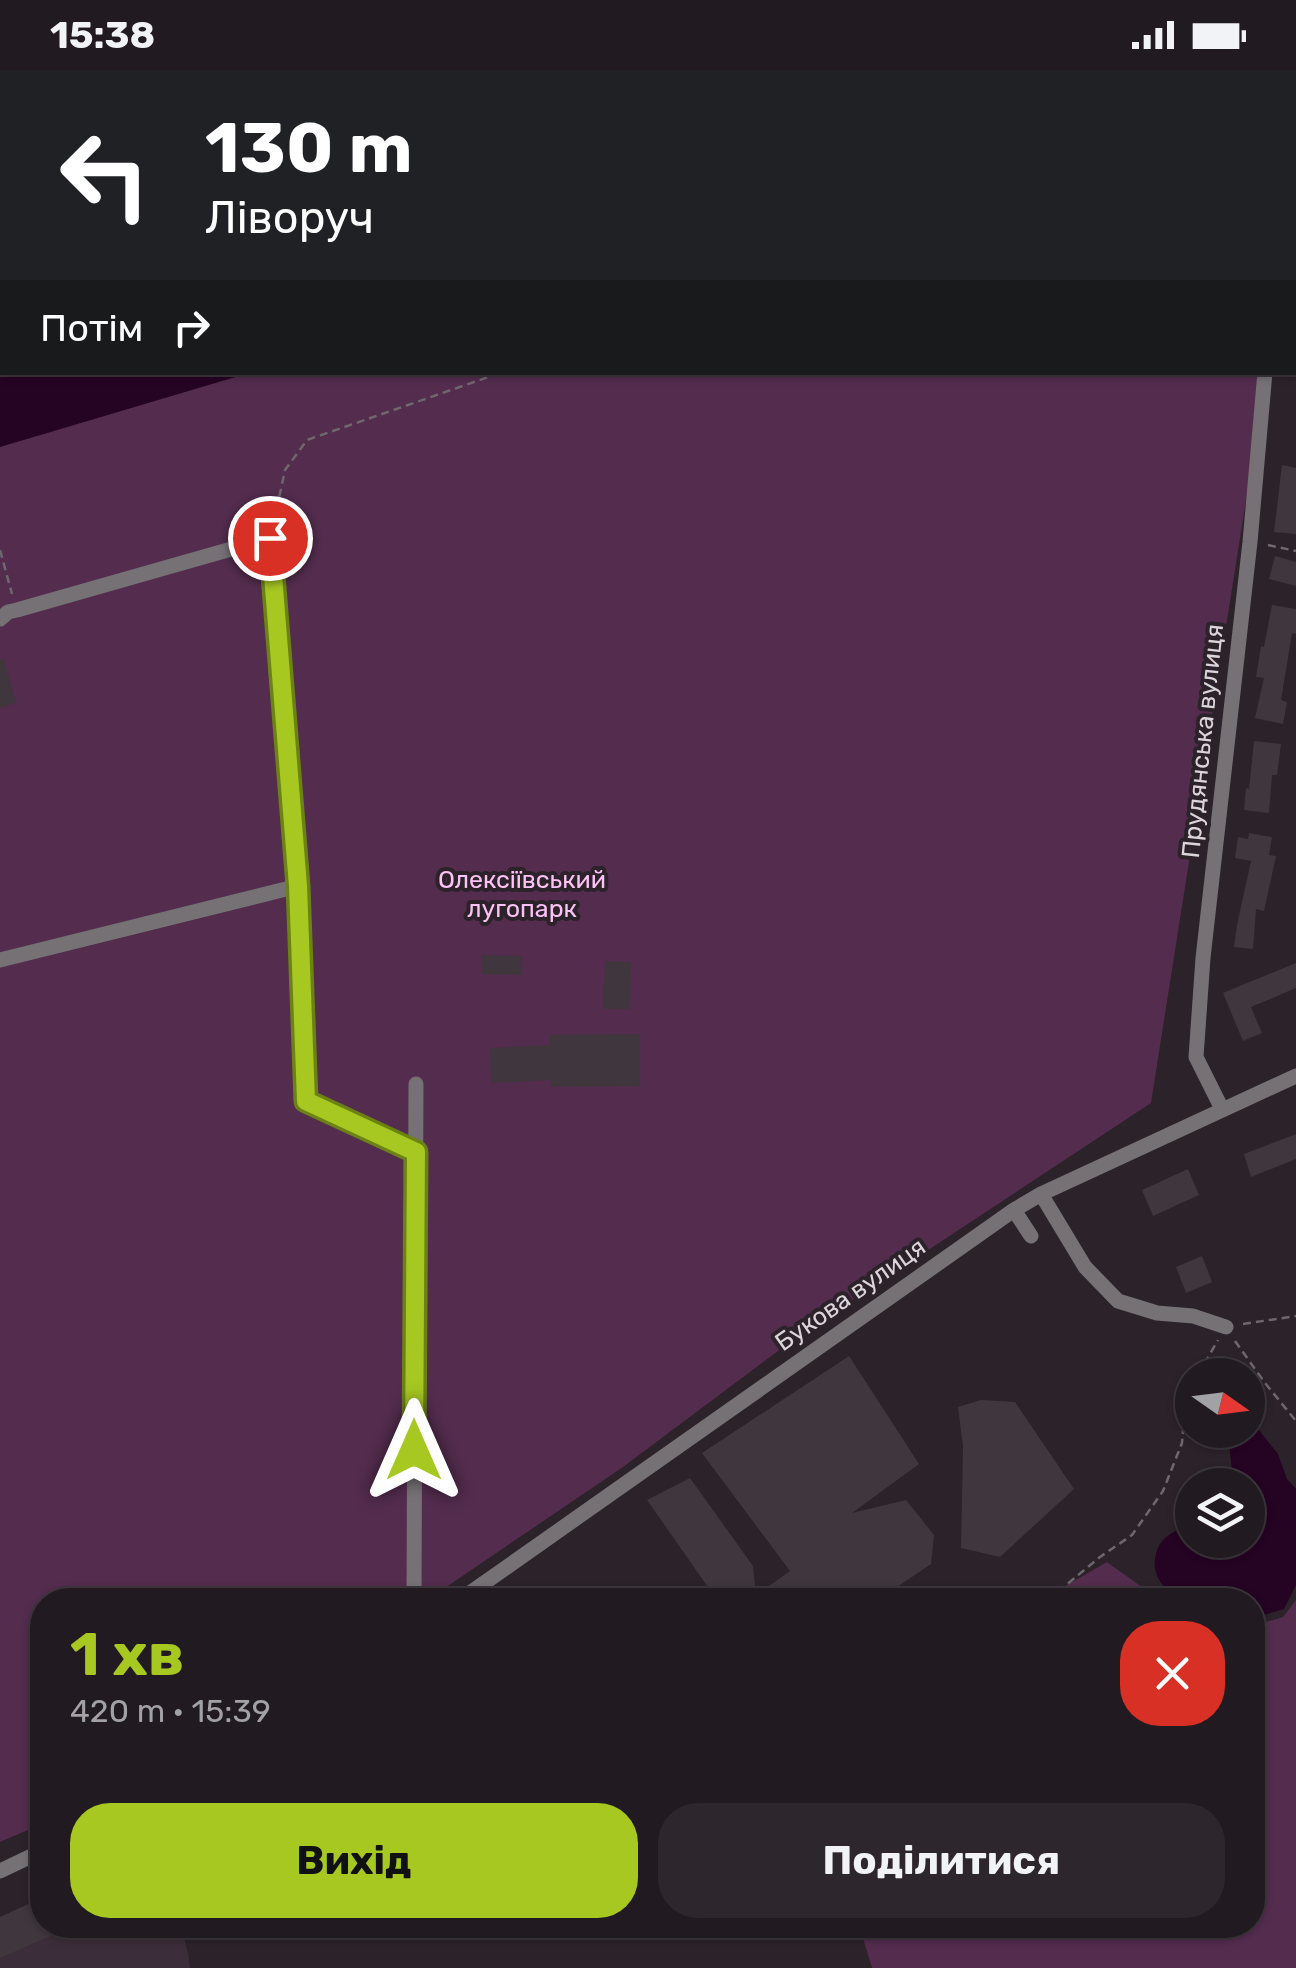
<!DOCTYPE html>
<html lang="uk">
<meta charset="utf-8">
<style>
:root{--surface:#211a20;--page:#2d272d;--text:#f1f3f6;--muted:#a2a1a5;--line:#3e383e;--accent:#a6c821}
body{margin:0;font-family:Rubik,sans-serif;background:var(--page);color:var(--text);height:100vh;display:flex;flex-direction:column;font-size:38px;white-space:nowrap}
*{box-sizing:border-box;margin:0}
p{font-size:32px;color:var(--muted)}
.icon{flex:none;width:55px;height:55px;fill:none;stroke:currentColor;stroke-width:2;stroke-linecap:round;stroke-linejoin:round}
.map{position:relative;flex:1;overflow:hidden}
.panel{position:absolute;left:30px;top:1518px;width:1235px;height:350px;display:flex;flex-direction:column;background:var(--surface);border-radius:40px;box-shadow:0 2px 8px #0004,0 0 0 2px var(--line)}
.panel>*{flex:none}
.top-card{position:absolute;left:0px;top:0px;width:1298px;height:305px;box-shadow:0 2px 8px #0004,0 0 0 2px var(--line);background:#202124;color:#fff;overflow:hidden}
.needle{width:65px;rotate:104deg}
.fabs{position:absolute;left:1175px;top:1288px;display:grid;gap:20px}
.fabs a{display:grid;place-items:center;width:90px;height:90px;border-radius:50%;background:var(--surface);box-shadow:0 2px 8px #0004,0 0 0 2px var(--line);font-size:50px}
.pin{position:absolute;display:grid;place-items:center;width:85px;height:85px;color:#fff;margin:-42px;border:5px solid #fff;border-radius:50%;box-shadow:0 2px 10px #0007}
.me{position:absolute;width:110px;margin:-55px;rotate:0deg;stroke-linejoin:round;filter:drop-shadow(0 0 8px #0008)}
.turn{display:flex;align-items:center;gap:35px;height:210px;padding:0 40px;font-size:45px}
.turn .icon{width:130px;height:130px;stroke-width:2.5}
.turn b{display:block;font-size:70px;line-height:85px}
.then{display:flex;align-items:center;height:95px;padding:0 40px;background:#0003;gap:20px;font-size:38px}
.round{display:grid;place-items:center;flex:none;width:105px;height:105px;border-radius:40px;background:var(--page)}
.headline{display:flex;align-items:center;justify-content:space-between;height:170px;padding:0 40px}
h1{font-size:60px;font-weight:700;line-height:75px;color:var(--accent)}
.cta{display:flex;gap:20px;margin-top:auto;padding:20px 40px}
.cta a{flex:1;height:115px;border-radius:40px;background:var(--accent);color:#111;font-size:40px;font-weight:700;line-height:115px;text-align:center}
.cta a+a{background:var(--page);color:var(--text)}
.status{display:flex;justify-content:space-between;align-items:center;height:70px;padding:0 50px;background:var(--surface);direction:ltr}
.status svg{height:28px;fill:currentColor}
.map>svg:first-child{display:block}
</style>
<div class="status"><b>15:38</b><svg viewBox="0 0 49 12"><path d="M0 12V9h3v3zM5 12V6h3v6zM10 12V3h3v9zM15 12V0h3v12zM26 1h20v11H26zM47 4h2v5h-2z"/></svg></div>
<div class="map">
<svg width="1296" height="1898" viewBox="0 0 1296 1898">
<rect width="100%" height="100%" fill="#2c222a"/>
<path fill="#3b2d39" d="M 42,1828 L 42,1855 L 180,1855 L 188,1883 L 190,1898 L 0,1898 L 0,1847 Z"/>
<path fill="#532c4e" d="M 0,0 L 1296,0 L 1295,117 L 1295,2 L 2,2 L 2,302 L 1266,303 L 1151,1033 L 798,1266 L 623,1397 L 427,1530 L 42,1530 L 42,1754 L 0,1772 Z
M 1107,1492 L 1160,1530 L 1041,1530 Z
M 1296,1530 L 1296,1898 L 872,1898 L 859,1855 L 1252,1855 L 1253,1556 L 1283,1547 Z"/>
<path fill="#250323" d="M 0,0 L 43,0 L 45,2 L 2,2 L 2,302 L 249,303 L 0,377 Z
M 836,0 L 1296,0 L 1296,25 L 1295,2 L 826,2 Z
M 1249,1332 L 1259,1360 L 1278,1384 L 1287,1409 L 1296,1419 L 1296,1515 L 1284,1539 L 1253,1548 L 1252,1530 C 1232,1530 1207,1534 1187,1530 C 1169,1527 1152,1508 1155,1489 C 1157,1473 1165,1466 1179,1459 L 1192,1465 L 1192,1470 L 1248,1470 L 1248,1415 L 1224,1415 L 1232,1401 L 1229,1373 L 1233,1360 L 1248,1360 Z"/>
<path fill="#40363e" d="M 1282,395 L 1296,398 L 1296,464 L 1274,462 Z
M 1275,486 L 1296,492 L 1296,516 L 1269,509 Z
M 1272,535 L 1296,539 L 1296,564 L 1292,563 L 1281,630 L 1287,632 L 1283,654 L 1255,648 L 1264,608 L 1256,607 L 1261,576 L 1264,577 Z
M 0,589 L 4,589 L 16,633 L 0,638 Z
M 1254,671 L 1281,674 L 1277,705 L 1272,705 L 1269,743 L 1244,740 L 1246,718 L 1249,719 Z
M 1249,763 L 1272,767 L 1269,785 L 1276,786 L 1264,841 L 1256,839 L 1253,879 L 1234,877 L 1237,855 L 1251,791 L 1235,788 L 1238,767 L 1248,769 Z
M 481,885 L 522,886 L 521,905 L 481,904 Z
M 605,891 L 631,892 L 630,939 L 603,939 Z
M 1296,893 L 1296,918 L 1251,937 L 1262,963 L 1243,971 L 1223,923 Z
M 639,964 L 640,1016 L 551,1017 L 551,1010 L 491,1013 L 490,978 L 550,975 L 550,965 Z
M 1296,1064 L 1296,1089 L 1251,1107 L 1244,1084 Z
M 1188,1099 L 1199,1125 L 1153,1146 L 1142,1120 Z
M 1202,1186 L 1212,1212 L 1186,1223 L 1176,1197 Z
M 849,1286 L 919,1394 L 852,1443 L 906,1430 L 934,1465 L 931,1494 L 878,1530 L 717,1530 L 647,1430 L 690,1408 L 753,1496 L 756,1525 L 776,1511 L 790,1501 L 702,1383 Z
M 981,1330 L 1015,1332 L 1074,1419 L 1000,1487 L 961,1478 L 963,1376 L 958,1337 Z
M 42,1828 L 42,1855 L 76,1855 L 0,1888 L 0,1847 Z"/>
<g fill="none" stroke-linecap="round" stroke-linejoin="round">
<path stroke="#6f676e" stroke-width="2.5" stroke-dasharray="8 5" stroke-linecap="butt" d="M 57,0 L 60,2
M 154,0 L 157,2
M 289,0 L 289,2
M 664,2 L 675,0
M 795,2 L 804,0
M 1295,75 L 1296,75
M 274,452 L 285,400 L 307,370 L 503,302
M 1268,475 L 1296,481
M 0,480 L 12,524
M 1243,1254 L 1296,1246
M 1235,1271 L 1265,1313 L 1296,1351
M 1198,1305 L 1218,1270
M 1048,1530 L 1100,1487 L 1132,1465 L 1163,1421 L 1182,1373 L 1185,1335 L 1192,1315"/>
<path stroke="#767175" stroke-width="15" d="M 1295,150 L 1296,148
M 0,549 L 8,542 L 17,540 L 270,468 L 298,816 L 306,1031 L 416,1081
M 0,890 L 298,816
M 1222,1039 L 1196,987 L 1203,888 L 1250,472 L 1265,302
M 1041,1124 L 1085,1197 L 1118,1231 L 1157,1243 L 1193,1246 L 1226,1257
M 1014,1140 L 1031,1166
M 414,1530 L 416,1014
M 460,1530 L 1014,1140 L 1041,1124 L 1296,1006
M 0,1801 L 42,1781"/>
</g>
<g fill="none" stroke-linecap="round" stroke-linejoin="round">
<defs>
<path id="route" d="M 270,468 L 298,816 L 306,1031 L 416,1082 L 414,1380"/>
</defs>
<use href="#route" stroke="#6c8215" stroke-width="25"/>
<use href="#route" stroke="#a6c821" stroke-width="18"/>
</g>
<g text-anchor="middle" stroke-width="8" stroke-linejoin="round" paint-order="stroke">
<g font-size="25" fill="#dbd5da" stroke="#2c222a">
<text transform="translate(1202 671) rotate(-84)" y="9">Прудянська вулиця</text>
<text transform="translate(850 1224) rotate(-35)" y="9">Букова вулиця</text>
</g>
<g font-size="25" fill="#fdc2f4" stroke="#2c222a">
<text x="522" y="818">Олексіївський<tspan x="522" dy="29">лугопарк</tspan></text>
</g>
</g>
</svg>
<div class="fabs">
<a><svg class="needle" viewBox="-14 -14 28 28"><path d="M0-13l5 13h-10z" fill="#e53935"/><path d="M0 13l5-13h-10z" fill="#a2a1a5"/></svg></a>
<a><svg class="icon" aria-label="layers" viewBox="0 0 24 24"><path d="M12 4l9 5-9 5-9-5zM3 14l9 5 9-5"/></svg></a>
</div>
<div class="pin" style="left:270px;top:468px;background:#d93025"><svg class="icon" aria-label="arrive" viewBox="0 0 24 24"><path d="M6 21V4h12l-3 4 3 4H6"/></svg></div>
<svg class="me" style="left:414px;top:1380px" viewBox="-20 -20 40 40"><path d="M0-17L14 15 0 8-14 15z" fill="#a6c821" stroke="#fff" stroke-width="4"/></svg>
<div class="top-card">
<div class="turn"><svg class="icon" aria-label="left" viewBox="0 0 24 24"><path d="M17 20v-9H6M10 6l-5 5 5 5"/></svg><div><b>130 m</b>Ліворуч</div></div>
<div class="then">Потім<svg class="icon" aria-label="right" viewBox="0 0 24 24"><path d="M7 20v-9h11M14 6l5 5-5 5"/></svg></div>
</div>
<section class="panel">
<div class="headline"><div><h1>1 хв</h1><p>420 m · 15:39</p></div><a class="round" style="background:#d93025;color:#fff"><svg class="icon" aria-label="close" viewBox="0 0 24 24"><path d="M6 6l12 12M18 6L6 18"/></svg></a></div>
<div class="cta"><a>Вихід</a><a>Поділитися</a></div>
</section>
</div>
